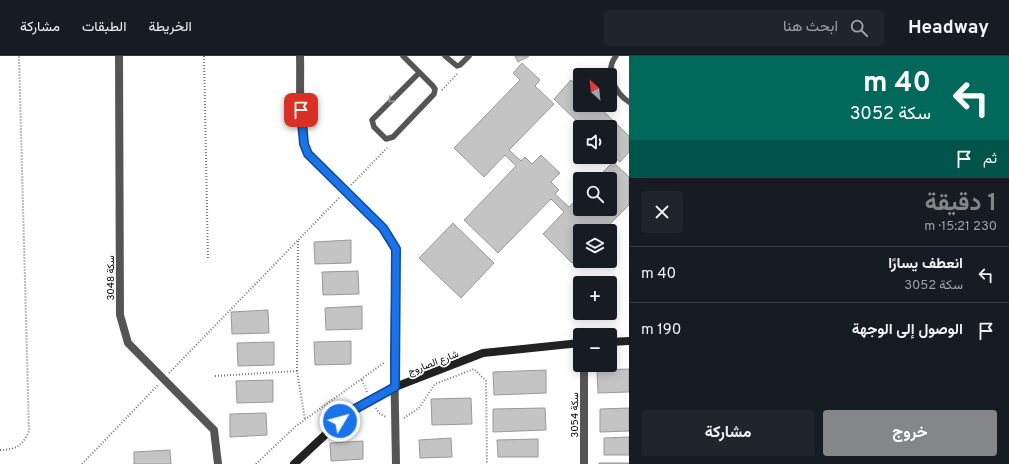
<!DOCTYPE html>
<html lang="ar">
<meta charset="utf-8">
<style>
:root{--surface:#171b24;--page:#20242c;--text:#f1f3f6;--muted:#9ea1a6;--line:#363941;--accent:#858687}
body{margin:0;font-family:Overpass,Vazirmatn,sans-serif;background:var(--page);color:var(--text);direction:rtl;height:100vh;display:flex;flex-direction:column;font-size:15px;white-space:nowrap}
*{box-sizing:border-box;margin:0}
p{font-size:13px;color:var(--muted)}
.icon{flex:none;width:22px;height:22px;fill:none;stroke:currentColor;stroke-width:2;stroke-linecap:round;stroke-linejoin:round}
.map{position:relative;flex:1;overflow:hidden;direction:ltr}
.drawer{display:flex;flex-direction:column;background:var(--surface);width:380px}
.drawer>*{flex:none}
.banner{background:#00695c;color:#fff;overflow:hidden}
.needle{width:26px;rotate:333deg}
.fabs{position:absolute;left:573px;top:12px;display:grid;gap:8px}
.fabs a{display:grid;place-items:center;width:44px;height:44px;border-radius:4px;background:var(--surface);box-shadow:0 2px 10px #0003;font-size:20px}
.pin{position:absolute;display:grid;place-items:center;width:34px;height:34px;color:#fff;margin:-17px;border-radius:8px;box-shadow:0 2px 6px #0006}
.me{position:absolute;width:44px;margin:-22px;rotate:53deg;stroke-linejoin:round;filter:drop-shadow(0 0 3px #0008)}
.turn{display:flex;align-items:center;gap:14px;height:84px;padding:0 12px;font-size:18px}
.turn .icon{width:52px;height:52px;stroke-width:2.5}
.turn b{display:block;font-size:28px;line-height:34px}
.then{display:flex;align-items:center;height:38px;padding:0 12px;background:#0003;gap:8px;font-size:15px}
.round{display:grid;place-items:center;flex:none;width:42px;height:42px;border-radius:4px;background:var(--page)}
.head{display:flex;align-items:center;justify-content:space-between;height:68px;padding:0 12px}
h1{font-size:24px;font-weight:700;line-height:30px;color:var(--accent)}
.primary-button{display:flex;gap:8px;margin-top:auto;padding:8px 12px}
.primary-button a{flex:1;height:46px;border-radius:4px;background:var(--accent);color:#fff;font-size:16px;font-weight:700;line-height:46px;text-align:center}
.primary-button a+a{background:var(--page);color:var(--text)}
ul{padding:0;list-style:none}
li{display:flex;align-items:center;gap:12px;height:56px;padding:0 12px;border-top:1px solid var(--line)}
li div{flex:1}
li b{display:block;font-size:15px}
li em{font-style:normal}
header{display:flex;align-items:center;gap:24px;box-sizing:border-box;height:56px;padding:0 20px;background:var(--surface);border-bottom:1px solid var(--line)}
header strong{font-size:19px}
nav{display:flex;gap:22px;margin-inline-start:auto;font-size:14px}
.search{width:280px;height:36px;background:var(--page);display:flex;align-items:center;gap:10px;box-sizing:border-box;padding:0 14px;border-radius:4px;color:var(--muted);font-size:15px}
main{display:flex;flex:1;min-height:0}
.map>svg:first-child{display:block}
</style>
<header>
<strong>Headway</strong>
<div class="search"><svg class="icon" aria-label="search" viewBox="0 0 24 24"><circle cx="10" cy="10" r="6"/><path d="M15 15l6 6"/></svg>ابحث هنا</div>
<nav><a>الخريطة</a><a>الطبقات</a><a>مشاركة</a></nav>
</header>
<main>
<section class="drawer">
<div class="banner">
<div class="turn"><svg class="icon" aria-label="left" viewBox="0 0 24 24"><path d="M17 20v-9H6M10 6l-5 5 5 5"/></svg><div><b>40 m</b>سكة 3052</div></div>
<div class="then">ثم<svg class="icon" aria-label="arrive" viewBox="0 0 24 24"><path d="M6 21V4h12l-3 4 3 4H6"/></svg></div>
</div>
<div class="head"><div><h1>1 دقيقة</h1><p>230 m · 15:21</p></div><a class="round"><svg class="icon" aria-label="close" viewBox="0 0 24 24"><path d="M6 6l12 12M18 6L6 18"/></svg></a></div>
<ul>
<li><svg class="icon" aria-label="left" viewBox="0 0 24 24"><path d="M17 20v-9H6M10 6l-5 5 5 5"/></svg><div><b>انعطف يسارًا</b><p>سكة 3052</p></div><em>40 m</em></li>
<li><svg class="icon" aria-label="arrive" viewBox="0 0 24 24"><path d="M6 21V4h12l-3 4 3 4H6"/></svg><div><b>الوصول إلى الوجهة</b></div><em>190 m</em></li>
</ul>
<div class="primary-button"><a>خروج</a><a>مشاركة</a></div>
</section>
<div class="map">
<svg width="629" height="408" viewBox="0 0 629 408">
<rect width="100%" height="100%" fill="#fff"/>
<path fill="#c4c4c4" stroke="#999" d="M 515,0 L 529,0 L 518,6 Z
M 522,7 L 540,24 L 535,30 L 554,48 L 509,94 L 521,105 L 525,101 L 532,108 L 541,99 L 560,117 L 551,126 L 559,134 L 555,138 L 569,151 L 580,140 L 580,153 L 610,153 L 610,123 L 596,123 L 613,106 L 629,121 L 629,149 L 603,175 L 580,175 L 580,199 L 572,207 L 543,178 L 564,156 L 551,143 L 498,197 L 464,164 L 516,110 L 505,99 L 484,121 L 454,92 L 520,24 L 513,17 Z
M 571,24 L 580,33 L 580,49 L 597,49 L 629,80 L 629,96 L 620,106 L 610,97 L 610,71 L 583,71 L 554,43 Z
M 453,167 L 494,207 L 461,242 L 419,202 Z
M 351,184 L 351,207 L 315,208 L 314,186 Z
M 358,215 L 359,238 L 323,239 L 322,216 Z
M 362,250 L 362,273 L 326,274 L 325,252 Z
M 268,254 L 269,277 L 232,278 L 231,256 Z
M 351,285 L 351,308 L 315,309 L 314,286 Z
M 274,286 L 274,309 L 238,310 L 237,287 Z
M 629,313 L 629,336 L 598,337 L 597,314 Z
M 546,314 L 546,337 L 494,339 L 493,316 Z
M 273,324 L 273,346 L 237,347 L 236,325 Z
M 471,342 L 472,368 L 432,369 L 431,343 Z
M 545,352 L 546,374 L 493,376 L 493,353 Z
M 629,352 L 629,375 L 600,376 L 600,353 Z
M 266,357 L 267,379 L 230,381 L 230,358 Z
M 629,381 L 629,399 L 604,399 L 604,382 Z
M 451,382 L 452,401 L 420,402 L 419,384 Z
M 538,383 L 538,401 L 498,401 L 497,384 Z
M 363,385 L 363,403 L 331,405 L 330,387 Z
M 170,394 L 171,408 L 134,408 L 134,396 Z
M 599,407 L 629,407 L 629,408 L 599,408 Z"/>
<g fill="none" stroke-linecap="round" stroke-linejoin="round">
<path stroke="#777" stroke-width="2" stroke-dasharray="1 2" stroke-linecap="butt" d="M 204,0 L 208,204
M 442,34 L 457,18
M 351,129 L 387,92
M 298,185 L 297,315 L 305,364
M 169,317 L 340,141
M 215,320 L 297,315
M 362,324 L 367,336
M 376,352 L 379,357 L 386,361
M 404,362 L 419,352 L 435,328 L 474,313 L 486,325 L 487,408
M 0,394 C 16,394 23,389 29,375 L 19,0
M 82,408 L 158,329
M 256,408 L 296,370 L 385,306"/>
<path stroke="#555" stroke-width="5.5" d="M 403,0 L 432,29 L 435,33 L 434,38 L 393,81 L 386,83 L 374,71 L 372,64 L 419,17
M 445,0 L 457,10 L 460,9 L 469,0
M 616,0 C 604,15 615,37 629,46"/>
<path stroke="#555" stroke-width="8" d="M 119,0 L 120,259 L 128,287 L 214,374 L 218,408
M 300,0 C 301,28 297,73 308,98 L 383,172 L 396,193 L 394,300 L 396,408
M 584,309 L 584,408"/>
<path stroke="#222" stroke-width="8" d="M 610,286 L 629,285
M 294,408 L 340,365 L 355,353 L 395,331 L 483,297 L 580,287"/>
</g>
<defs><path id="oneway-chevron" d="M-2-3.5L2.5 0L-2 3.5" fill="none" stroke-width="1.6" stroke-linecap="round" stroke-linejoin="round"/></defs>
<use stroke="#999" href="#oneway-chevron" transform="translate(391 44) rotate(135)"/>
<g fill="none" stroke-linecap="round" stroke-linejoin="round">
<defs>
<path id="route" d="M 301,54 L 304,88 L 308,98 L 383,172 L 396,193 L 395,331 L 355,353 L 340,365"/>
</defs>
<use href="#route" stroke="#114b97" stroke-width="10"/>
<use href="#route" stroke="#1a73e8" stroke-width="7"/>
</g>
<g text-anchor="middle" stroke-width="3.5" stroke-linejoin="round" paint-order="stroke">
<g font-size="10" fill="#000" stroke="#fff">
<text transform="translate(110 222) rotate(-90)" y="4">سكة 3048</text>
<text transform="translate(433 306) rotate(-21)" y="4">شارع الصاروج</text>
<text transform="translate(574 359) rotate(-90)" y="4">سكة 3054</text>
</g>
</g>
</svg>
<div class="fabs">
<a><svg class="needle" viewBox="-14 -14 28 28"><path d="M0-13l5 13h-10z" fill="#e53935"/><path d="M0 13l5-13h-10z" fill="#9ea1a6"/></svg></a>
<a><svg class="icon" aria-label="sound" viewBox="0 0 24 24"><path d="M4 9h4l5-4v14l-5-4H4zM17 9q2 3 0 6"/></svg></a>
<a><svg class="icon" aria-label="search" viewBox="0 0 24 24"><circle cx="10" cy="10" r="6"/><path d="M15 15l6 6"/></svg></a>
<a><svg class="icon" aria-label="layers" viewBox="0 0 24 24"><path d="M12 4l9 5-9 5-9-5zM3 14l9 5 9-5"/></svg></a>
<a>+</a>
<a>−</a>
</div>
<div class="pin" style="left:301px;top:54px;background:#d93025"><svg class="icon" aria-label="arrive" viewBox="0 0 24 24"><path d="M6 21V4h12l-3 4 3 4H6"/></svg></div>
<svg class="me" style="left:340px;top:365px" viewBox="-20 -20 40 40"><circle r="17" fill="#1a73e8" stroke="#fff" stroke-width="3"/><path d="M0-11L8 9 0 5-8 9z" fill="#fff"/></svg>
</div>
</main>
